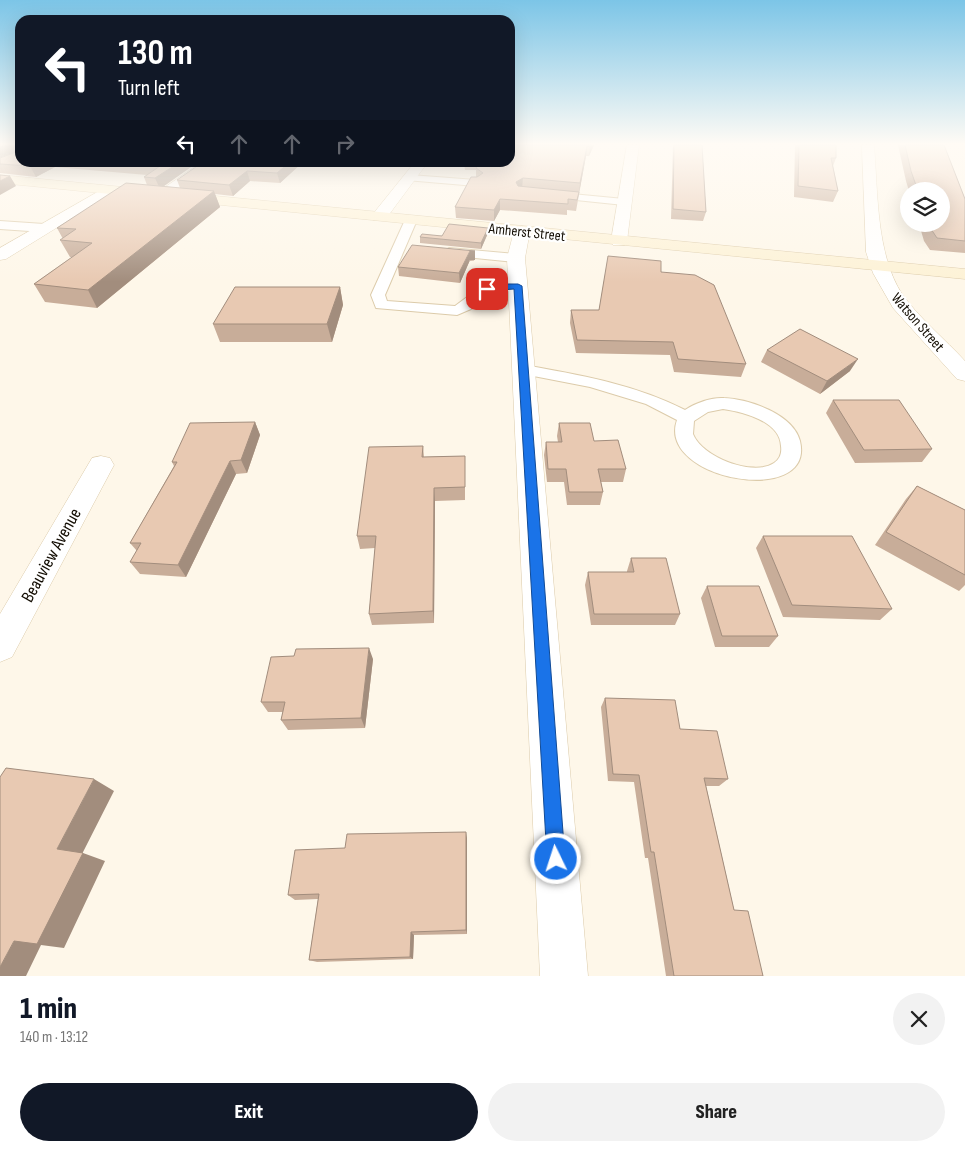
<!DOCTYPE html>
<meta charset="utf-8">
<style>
:root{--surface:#fff;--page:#f2f2f2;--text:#222;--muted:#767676;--accent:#111827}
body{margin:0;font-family:"Sofia Sans Condensed",sans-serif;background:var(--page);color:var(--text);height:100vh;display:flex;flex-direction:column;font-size:19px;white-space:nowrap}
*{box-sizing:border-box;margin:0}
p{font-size:16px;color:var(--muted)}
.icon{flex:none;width:28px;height:28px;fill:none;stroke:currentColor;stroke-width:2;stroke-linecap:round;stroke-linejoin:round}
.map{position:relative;height:976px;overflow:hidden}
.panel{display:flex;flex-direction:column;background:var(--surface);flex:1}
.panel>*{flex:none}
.guide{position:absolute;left:15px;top:15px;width:500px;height:152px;border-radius:15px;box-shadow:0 5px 20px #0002;background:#111827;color:#fff;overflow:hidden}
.controls{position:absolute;left:900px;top:182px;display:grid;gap:10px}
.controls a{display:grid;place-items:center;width:50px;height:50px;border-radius:50%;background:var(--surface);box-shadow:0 5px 20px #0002;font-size:25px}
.pin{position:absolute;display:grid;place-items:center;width:42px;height:42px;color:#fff;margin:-21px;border-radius:10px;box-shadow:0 2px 8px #0006}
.me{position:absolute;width:55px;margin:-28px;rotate:356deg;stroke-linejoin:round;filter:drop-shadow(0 0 4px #0008)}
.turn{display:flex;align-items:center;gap:18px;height:105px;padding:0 20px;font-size:22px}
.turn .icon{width:65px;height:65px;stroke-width:2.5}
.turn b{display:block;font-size:35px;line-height:42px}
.lanes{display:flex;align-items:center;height:48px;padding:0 20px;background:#0003;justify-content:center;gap:25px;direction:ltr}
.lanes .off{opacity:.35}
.round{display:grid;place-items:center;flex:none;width:52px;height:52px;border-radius:26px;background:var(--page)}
.head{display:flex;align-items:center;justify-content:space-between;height:85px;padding:0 20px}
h1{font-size:30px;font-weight:800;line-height:38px;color:var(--accent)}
.action{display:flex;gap:10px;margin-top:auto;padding:10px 20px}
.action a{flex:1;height:58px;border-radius:30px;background:var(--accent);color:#fff;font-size:20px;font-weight:800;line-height:58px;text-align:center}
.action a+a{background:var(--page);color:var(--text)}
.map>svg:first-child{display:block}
</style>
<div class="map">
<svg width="965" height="976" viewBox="0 0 965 976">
<rect width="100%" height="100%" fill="#fef7e9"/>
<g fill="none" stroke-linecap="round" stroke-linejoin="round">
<defs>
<path id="lane" d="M 410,175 L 476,180 L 481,183 L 476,186 L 406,180 L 405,178 L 406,176 Z
M 551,192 L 624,199 L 630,202 L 624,205 L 547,197 L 546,195 L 547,193 Z
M 411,217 L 417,220 L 385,295 L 387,301 L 455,306 L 482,286 L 518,282 L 525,286 L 518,290 L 491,293 L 471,309 L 457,315 L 376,308 L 371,295 L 405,220 Z
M 0,221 L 44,224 L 50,228 L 44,232 L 0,229 Z
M 449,248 L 516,254 L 522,258 L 516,262 L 445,255 L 443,252 Z
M 524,365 C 580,375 634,384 685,410 C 695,403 712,397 724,398 C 749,399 793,414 800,441 C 816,508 656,480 677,420 L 646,404 L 590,387 L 518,373 L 516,370 L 518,367 ZM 723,409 C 743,412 780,421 781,446 C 782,453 780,459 774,463 C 753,477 702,457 693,434 L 694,421 L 708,412 Z"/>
<path id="street" d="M 627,145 L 639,145 L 627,241 L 625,245 L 613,245 L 611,241 Z
M 862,145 L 874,145 C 878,192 876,254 902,294 C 919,318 945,339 965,361 L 965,381 L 957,379 L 893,308 L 873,273 L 866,252 Z
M 202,162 L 218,162 L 168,198 L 158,198 L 156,195 L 158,192 Z
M 415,162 L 428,162 L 385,220 L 373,220 L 371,217 L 373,214 Z
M 108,186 L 113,187 L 115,190 L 113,193 L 6,259 L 0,260 L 0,248 Z
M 522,226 L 528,228 L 530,231 L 525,258 L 588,976 L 540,976 L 507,258 L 514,231 L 516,228 Z
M 101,456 L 110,458 L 114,465 L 12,657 L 0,662 L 0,614 L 92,458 Z"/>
<path id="secondary" d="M 0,175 L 965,269 L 965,279 L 0,183 Z"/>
</defs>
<use href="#lane" stroke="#dccbaa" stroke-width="2"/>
<use href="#street" stroke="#dccbaa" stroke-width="1"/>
<use href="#secondary" stroke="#dccbaa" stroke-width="1"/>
<use href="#lane" fill="#fff" fill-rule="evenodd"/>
<use href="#street" fill="#fff" fill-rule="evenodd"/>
<use href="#secondary" fill="#fdf2d6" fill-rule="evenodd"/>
</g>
<path fill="#c8ad99" d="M 0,145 L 20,162 L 198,162 L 163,186 L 180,188 L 177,180 L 303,162 L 280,183 L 250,181 L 233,196 L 215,194 L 220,207 L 97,308 L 45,302 L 34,284 L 72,257 L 70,257 L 60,240 L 63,239 L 57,228 L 147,185 L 144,177 L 147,175 L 55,167 L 36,177 L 0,173 Z
M 510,145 L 594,145 L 589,156 L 586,156 L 576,211 L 567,210 L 567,215 L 500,210 L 494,221 L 456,218 L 455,207 L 476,177 L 476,170 L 465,170 L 464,162 L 510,162 Z
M 673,145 L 702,145 L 706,212 L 703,221 L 671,219 Z
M 795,145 L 836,145 L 836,158 L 833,166 L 838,191 L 833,202 L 794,197 Z
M 898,145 L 944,145 L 965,199 L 965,253 L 930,250 L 924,241 L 919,224 L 941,224 L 941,191 L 909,191 L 906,181 Z
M 488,233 L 481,249 L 420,243 L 420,237 Z
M 470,260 L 460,283 L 399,276 L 398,267 L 475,260 Z
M 661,272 L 746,364 L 741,377 L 674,372 L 670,355 L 576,353 L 570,323 L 571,310 L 599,310 Z
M 340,287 L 343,305 L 332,342 L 220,342 L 213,324 Z
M 767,350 L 850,371 L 820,394 L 761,362 Z
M 833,400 L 932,449 L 922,462 L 855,463 L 826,413 Z
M 255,422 L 260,435 L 247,473 L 236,474 L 186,577 L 140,574 L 130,562 L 137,551 L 130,543 L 174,466 L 172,462 Z
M 559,423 L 594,441 L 626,469 L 623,482 L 601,482 L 603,492 L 600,505 L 567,505 L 564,482 L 547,482 L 544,455 L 546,442 L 558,442 L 557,436 Z
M 423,446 L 424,457 L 465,456 L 465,500 L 435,501 L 434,623 L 372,625 L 369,614 L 375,548 L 360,549 L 357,536 Z
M 917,486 L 965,510 L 965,585 L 959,591 L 875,545 L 906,499 Z
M 763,536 L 892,609 L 880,620 L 783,617 L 756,548 Z
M 631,558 L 680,614 L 675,625 L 591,625 L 585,585 L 588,572 L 627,572 L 627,571 Z
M 707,586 L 778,636 L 769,647 L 715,647 L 701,598 Z
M 294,656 L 373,659 L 365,728 L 288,730 L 281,720 L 283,712 L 268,712 L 261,702 Z
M 605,698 L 680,729 L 728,779 L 719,786 L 706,786 L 734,910 L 763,976 L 666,976 L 648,858 L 645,858 L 634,782 L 608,781 L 601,707 Z
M 466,832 L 467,934 L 414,935 L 413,959 L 317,962 L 309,960 L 318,899 L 295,900 L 288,895 L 345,848 Z"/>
<path fill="#a28d7d" d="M 3,145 L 18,145 L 20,151 L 0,158 L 0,147 Z
M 591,145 L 594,145 L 589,156 L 590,147 Z
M 587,146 L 586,156 L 579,193 L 580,183 Z
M 38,162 L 53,162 L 55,167 L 36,177 L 30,166 Z
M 180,162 L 198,162 L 160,189 L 155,178 Z
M 290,162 L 303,162 L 280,183 L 277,173 Z
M 247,171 L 250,181 L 233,196 L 229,185 Z
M 10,176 L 16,186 L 0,195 L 0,181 Z
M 523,178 L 522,188 L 515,192 L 516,182 Z
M 214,191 L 220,207 L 97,308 L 88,290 Z
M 500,199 L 500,210 L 494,221 L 494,210 Z
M 488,228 L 488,233 L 481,249 L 481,243 Z
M 470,251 L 475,251 L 475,260 L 470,260 L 460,283 L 459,273 Z
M 340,287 L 343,305 L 332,342 L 327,324 Z
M 858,359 L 850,371 L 820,394 L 827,381 Z
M 255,422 L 260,435 L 247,473 L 241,460 Z
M 230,461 L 236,474 L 186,577 L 178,565 Z
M 434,488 L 435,501 L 434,623 L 433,611 Z
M 369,648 L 373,659 L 365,728 L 361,718 Z
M 94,779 L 114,791 L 80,858 L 57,849 Z
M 466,832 L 467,838 L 467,934 L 466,930 Z
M 83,853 L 105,861 L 64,948 L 41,945 L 26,976 L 0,976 L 0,967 L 14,941 Z
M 411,932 L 414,935 L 413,959 L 410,957 Z"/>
<path fill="#e8c9b2" stroke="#a28d7d" d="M 16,145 L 20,145 L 20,162 L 38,162 L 30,166 L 0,164 L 0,158 L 16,152 Z
M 510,145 L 591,145 L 590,147 L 587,146 L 580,183 L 523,178 L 516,182 L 518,186 L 579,192 L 577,200 L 568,199 L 568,204 L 500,199 L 494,210 L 455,207 L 471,177 L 477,177 L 483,173 L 476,168 L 479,162 L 510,162 Z
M 674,145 L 702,145 L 706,212 L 673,209 Z
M 799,145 L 836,145 L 836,158 L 831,158 L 838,191 L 798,186 Z
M 905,145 L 944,145 L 965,199 L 965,241 L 937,238 L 931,229 L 929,224 L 941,224 L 941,191 L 918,191 L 911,171 Z
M 116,162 L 180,162 L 155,178 L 144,177 L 160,166 Z
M 203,162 L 290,162 L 277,173 L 247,171 L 229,185 L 177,180 Z
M 0,175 L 10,176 L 0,181 Z
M 126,183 L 214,191 L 88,290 L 34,284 L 92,243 L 60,240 L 76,229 L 57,228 Z
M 449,224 L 488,228 L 481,243 L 420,237 L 422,234 L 442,236 Z
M 412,245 L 475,251 L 470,251 L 459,273 L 398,267 Z
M 608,256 L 661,261 L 661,272 L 695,275 L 714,285 L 746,364 L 678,359 L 673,342 L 577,340 L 571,310 L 599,310 Z
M 235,287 L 340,287 L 327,324 L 213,324 Z
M 800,329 L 858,359 L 827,381 L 767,350 Z
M 833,400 L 899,400 L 932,449 L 864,450 Z
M 255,422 L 241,460 L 230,461 L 178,565 L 130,562 L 141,543 L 130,543 L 177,462 L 172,462 L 190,423 Z
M 559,423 L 590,423 L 594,441 L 618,440 L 626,469 L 598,469 L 603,492 L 569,492 L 566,469 L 548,469 L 546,442 L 562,442 Z
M 423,446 L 422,457 L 465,456 L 465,487 L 434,488 L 433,611 L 369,614 L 376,536 L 357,536 L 369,447 Z
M 917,486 L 965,510 L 965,575 L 886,532 Z
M 763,536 L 852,536 L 892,609 L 792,605 Z
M 631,558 L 666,558 L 680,614 L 594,614 L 588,572 L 634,572 Z
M 707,586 L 759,586 L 778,636 L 722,636 Z
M 369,648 L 361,718 L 281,720 L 285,702 L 261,702 L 271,657 L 294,656 L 296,649 Z
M 605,698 L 675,700 L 680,729 L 717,731 L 728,779 L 704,778 L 734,910 L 748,911 L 763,976 L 674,976 L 654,852 L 651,852 L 639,775 L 613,774 Z
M 6,768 L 94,779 L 57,849 L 83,853 L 37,944 L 14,941 L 0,967 L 0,777 Z
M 466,832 L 466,930 L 411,932 L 410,957 L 309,960 L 319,894 L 288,895 L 295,850 L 345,848 L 347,834 Z"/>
<linearGradient id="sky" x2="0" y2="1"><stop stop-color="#7cc5e7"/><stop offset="0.51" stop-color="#fffbf5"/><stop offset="1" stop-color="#fffbf5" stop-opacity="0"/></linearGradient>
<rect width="965" height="282" fill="url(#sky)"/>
<path fill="#1a73e8" stroke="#114b97" d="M 499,284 L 518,284 L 522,286 L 565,859 L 562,865 L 556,868 L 550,865 L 547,859 L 514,289 L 487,291 L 483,289 Z"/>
<g text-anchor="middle" stroke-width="4.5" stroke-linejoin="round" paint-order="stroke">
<g font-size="15" fill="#130d03" stroke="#fff">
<text transform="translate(527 232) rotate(6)" y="5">Amherst Street</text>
<text transform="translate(918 322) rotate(49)" y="5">Watson Street</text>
</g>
<g font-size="18" fill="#130d03" stroke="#fff">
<text transform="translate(51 555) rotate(-61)" y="6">Beauview Avenue</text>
</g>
</g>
</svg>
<div class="controls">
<a><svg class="icon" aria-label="layers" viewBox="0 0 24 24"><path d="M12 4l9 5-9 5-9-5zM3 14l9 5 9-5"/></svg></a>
</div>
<div class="pin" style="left:487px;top:289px;background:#d93025"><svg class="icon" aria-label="arrive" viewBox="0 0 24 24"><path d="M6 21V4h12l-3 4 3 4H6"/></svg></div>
<svg class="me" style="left:556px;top:859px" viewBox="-20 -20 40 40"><circle r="17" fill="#1a73e8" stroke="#fff" stroke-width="3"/><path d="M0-11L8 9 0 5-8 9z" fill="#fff"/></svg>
<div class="guide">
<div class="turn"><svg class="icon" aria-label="left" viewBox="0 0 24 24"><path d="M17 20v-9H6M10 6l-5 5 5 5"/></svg><div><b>130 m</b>Turn left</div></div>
<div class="lanes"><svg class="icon" aria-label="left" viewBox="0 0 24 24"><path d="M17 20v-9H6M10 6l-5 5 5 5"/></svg><svg class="icon off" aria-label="ahead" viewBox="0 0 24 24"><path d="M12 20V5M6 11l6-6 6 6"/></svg><svg class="icon off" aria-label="ahead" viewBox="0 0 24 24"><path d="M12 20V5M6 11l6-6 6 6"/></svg><svg class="icon off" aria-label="right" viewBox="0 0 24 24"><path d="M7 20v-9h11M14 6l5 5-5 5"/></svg></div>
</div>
</div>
<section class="panel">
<div class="head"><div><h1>1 min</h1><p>140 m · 13:12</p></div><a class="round"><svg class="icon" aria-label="close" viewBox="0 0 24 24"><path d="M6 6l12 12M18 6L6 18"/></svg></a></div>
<div class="action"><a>Exit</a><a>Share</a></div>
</section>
